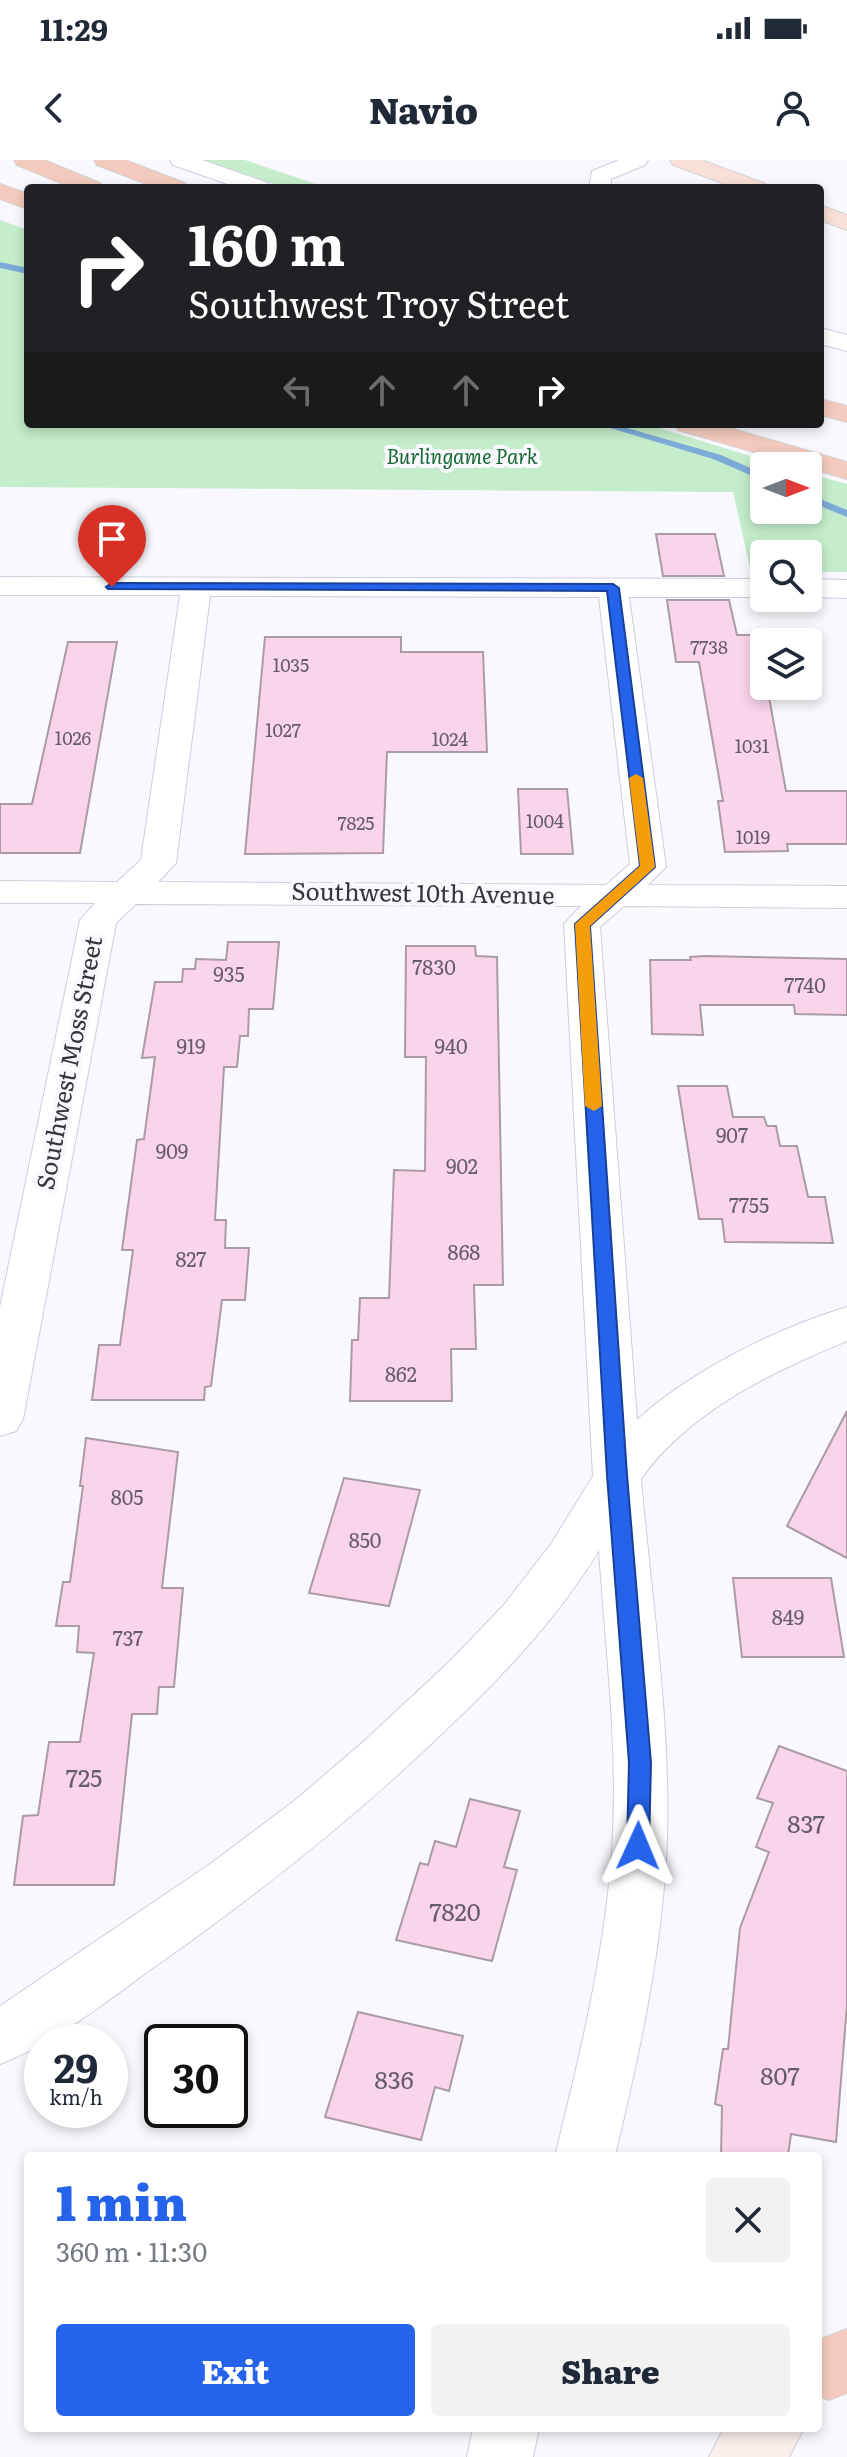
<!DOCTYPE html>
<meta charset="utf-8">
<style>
:root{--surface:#fff;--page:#f2f2f3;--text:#1f2937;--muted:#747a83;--accent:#2563eb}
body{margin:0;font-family:Literata,serif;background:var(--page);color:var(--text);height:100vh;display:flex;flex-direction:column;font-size:30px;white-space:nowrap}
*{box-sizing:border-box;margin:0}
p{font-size:26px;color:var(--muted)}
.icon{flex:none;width:44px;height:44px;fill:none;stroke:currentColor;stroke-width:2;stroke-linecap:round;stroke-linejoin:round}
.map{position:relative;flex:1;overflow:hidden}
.details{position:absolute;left:24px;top:1992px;width:798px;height:280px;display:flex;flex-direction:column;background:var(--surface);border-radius:8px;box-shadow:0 4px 12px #0003}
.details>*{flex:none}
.hud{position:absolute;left:24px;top:24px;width:800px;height:244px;border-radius:8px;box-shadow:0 4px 12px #0003;background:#202124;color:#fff;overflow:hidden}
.needle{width:52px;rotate:90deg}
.fabs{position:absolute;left:750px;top:292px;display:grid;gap:16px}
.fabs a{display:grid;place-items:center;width:72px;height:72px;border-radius:8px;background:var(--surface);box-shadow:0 4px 12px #0003;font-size:40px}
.speed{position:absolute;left:24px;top:1864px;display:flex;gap:16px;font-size:40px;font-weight:700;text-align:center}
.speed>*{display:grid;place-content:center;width:104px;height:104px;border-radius:50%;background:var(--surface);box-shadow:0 4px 12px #0003;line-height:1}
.speed small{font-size:20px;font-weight:400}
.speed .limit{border:4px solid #111;border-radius:12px;background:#fff;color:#111}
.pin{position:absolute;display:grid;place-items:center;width:68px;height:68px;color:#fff;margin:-82px -34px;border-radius:50% 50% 50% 0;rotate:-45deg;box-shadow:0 0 8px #0007}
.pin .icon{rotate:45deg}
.me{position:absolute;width:88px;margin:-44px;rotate:1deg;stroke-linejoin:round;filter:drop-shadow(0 0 6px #0008)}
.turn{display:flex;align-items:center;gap:28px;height:168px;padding:0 32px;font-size:36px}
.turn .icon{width:104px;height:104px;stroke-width:2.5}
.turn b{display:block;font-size:56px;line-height:68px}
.lanes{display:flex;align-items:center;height:76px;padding:0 32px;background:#0003;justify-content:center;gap:40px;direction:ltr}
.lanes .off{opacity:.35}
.round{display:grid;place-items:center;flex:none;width:84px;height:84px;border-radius:8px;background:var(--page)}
.overview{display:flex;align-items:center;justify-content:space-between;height:136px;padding:0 32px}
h1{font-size:48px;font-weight:800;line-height:60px;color:var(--accent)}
.button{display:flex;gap:16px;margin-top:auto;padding:16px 32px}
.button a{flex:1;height:92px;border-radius:8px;background:var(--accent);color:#fff;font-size:32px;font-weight:800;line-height:92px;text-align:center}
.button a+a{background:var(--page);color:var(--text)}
.status{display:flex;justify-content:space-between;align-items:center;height:56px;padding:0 40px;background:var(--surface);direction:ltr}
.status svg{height:22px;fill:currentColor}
header{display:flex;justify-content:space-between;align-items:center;height:104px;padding:0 32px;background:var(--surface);font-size:36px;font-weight:800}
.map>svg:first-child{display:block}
</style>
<div class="status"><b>11:29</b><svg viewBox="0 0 49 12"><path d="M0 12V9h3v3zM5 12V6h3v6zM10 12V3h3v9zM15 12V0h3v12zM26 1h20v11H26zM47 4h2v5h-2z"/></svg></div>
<header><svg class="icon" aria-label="back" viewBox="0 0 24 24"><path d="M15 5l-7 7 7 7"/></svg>Navio<svg class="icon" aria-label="person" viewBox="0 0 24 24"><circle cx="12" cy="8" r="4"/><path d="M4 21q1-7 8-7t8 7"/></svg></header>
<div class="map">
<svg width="847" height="2297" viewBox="0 0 847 2297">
<rect width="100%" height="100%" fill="#f8f8fe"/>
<path fill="#c5edcb" d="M 199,0 L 245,0 L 327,28 L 287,28 Z
M 0,60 L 28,70 L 28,264 L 646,264 L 783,306 L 764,306 L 764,350 L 808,350 L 808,313 L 847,324 L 847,412 L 808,412 L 808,394 L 764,394 L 764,412 L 751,412 L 733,332 L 0,327 Z"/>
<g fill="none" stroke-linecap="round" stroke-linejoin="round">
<path fill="#7cabd9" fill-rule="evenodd" d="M 0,102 L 28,108 L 28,114 L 0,108 Z
M 597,264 L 613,264 L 721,295 L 764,314 L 764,321 L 713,299 Z
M 808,334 L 847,350 L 847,357 L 808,341 Z"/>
</g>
<path fill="#fad4ea" stroke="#ab9ca4" stroke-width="2" d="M 656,374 L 715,374 L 724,416 L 663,416 Z
M 667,440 L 729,440 L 737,475 L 758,475 L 764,526 L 767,526 L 786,631 L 847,631 L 847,684 L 787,684 L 788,691 L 725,692 L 718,641 L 723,641 L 699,502 L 676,502 Z
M 265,477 L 401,477 L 401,492 L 483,492 L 487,592 L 387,592 L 383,693 L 245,694 Z
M 68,482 L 117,482 L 80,693 L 0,693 L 0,644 L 32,644 Z
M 518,629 L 567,629 L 573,694 L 521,694 Z
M 228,782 L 279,782 L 273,849 L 249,849 L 248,876 L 240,876 L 237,907 L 224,907 L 215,1060 L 226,1060 L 225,1088 L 249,1088 L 245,1140 L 222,1140 L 211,1226 L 205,1227 L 204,1240 L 92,1240 L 99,1185 L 120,1185 L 133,1090 L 122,1090 L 137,980 L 144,979 L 155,897 L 142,898 L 155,822 L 182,822 L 183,809 L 195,809 L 196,799 L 226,800 Z
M 406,786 L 475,786 L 476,796 L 497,797 L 503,1125 L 474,1125 L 476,1189 L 451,1189 L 452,1241 L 350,1241 L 352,1180 L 358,1180 L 360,1138 L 389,1138 L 394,1010 L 425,1011 L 426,897 L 405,897 Z
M 705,796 L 847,799 L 847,855 L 795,854 L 794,845 L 700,845 L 703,875 L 652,874 L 650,800 L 691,800 L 690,797 Z
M 678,926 L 727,926 L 733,957 L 764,957 L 767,966 L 776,966 L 780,986 L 797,986 L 808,1037 L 825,1037 L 833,1083 L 725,1082 L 722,1059 L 699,1059 Z
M 847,1251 L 847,1398 L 787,1366 Z
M 86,1278 L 178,1292 L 162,1428 L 183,1428 L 174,1527 L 159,1527 L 157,1554 L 132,1554 L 114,1725 L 14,1725 L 23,1656 L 38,1655 L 49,1582 L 80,1582 L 94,1493 L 77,1492 L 79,1466 L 56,1466 L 63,1422 L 70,1422 L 83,1326 L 80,1326 Z
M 344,1318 L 420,1330 L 389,1446 L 309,1433 Z
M 733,1418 L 831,1418 L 844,1497 L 742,1497 Z
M 779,1586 L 847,1611 L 847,1845 L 836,1982 L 791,1974 L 788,1996 L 721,1996 L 722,1946 L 715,1944 L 723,1889 L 728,1889 L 740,1768 L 769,1692 L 756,1687 L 773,1643 L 757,1638 Z
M 470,1639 L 520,1651 L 504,1707 L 517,1710 L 492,1801 L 396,1780 L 420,1703 L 428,1705 L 435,1681 L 456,1687 Z
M 358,1852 L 463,1876 L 449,1931 L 435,1927 L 421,1980 L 325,1957 Z"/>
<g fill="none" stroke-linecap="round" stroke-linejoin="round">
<defs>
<path id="minor" d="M 170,0 L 202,0 L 268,23 L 271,28 L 239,28 L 173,5 Z
M 619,0 L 648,0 L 645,5 L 611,19 L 611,28 L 589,28 L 592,11 Z
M 820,168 L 847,175 L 847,191 L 820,184 Z
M 0,417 L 764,419 L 764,437 L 629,437 L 666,707 L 648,725 L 847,726 L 847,748 L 624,746 L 600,767 L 637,1260 C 691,1211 777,1168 847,1147 L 847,1181 C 772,1212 689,1251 641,1319 C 652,1446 675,1588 665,1714 C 658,1810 637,1903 615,1996 L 555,1996 C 578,1903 601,1810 610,1714 C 621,1607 606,1497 599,1390 C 560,1455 508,1510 454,1562 C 361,1653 260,1733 153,1808 C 104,1843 55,1883 0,1904 L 0,1846 L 210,1704 L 294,1641 L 362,1583 L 448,1503 L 503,1446 L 551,1384 L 593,1316 L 564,764 L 581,746 L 136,744 L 116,763 L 23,1259 L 16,1271 L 0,1276 L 0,1147 L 80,760 L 95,743 L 0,743 L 0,721 L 117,722 L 141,700 L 180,435 L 0,435 ZM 210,436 L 599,437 L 630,704 L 606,725 L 158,722 L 176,703 Z
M 808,419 L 847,420 L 847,438 L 808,437 Z
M 473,2268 L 539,2268 L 533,2297 L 467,2297 Z"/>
<path id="secondary" d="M 724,2268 L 804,2268 L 789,2297 L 709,2297 Z"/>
<path id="primary" d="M 670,0 L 701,0 L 764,23 L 767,28 L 736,28 L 673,5 Z
M 820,45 L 847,55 L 847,70 L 820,60 Z"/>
<path id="motorway" d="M 14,0 L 44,0 L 100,23 L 103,28 L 73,28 L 17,5 Z
M 94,0 L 125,0 L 185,23 L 188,28 L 157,28 L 97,5 Z
M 0,24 L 28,34 L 28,49 L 0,39 Z
M 820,239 L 847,246 L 847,262 L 820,255 Z
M 674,264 L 716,264 L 847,302 L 847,319 L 678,270 Z
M 847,2169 L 847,2233 L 829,2240 L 818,2236 L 818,2180 Z"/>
</defs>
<use href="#minor" stroke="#cfcddd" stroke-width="2"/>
<use href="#secondary" stroke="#cfcddd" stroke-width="2"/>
<use href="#primary" stroke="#d3d3d4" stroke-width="2"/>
<use href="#motorway" stroke="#d3d3d4" stroke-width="2"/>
<use href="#minor" fill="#fff" fill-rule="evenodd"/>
<use href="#secondary" fill="#fbefeb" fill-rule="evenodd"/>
<use href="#primary" fill="#f8dfd7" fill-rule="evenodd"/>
<use href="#motorway" fill="#f3cabd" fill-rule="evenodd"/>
</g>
<path fill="#2563eb" stroke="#184099" stroke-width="2" d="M 112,423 L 613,424 L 619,428 L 655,707 L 590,766 L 627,1315 L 651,1603 L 649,1686 L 646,1693 L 638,1696 L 630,1693 L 627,1686 L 629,1603 L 607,1315 L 575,764 L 640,706 L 607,431 L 108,429 L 106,427 Z"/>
<path fill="#f59e0b" d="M 636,614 L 643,618 L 655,707 L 590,766 L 602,946 L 594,951 L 585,946 L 575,764 L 640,706 L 629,618 Z"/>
<g text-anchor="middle" stroke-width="8" stroke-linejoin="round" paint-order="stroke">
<g font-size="18" fill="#675d67">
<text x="709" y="494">7738</text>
<text x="291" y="512">1035</text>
<text x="283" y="577">1027</text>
<text x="73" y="585">1026</text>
<text x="450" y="586">1024</text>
<text x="752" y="593">1031</text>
<text x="545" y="668">1004</text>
<text x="356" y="670">7825</text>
<text x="753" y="684">1019</text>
</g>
<g font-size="20" font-style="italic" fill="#176832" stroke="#f8f8fe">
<text x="462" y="304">Burlingame Park</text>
</g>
<g font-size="20" fill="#675d67">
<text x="434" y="815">7830</text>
<text x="229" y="822">935</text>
<text x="805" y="833">7740</text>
<text x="191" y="894">919</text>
<text x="451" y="894">940</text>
<text x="732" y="983">907</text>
<text x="172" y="999">909</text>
<text x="462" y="1014">902</text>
<text x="749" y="1053">7755</text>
<text x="464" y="1100">868</text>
<text x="191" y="1107">827</text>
<text x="401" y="1222">862</text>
<text x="127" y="1345">805</text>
<text x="365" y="1388">850</text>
<text x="788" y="1465">849</text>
<text x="128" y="1486">737</text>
</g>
<g font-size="24" fill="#36353b" stroke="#f8f8fe">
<text transform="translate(423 734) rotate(1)" y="8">Southwest 10th Avenue</text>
<text transform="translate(70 903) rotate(-79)" y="8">Southwest Moss Street</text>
</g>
<g font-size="24" fill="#675d67">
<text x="84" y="1627">725</text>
<text x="806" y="1673">837</text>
<text x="455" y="1761">7820</text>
<text x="780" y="1925">807</text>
<text x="394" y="1929">836</text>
</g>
</g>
</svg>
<div class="fabs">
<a><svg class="needle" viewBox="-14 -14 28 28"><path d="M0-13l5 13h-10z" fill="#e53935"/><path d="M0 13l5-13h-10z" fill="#747a83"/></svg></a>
<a><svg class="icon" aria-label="search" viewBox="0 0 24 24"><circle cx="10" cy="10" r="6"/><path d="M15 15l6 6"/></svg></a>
<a><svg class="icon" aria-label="layers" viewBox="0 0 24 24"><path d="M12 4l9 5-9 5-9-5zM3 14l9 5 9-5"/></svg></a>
</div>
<div class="speed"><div>29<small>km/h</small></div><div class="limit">30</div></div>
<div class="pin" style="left:112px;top:427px;background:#d93025"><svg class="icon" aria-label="arrive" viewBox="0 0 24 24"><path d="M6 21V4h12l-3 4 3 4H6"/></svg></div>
<svg class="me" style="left:638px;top:1686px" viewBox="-20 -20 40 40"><path d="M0-17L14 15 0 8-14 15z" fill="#2563eb" stroke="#fff" stroke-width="4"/></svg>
<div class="hud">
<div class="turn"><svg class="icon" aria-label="right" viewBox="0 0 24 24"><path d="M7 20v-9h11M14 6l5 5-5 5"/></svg><div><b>160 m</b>Southwest Troy Street</div></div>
<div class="lanes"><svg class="icon off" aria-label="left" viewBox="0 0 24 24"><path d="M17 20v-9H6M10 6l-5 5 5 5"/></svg><svg class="icon off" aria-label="ahead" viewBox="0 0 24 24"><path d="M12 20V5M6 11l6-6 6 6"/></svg><svg class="icon off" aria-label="ahead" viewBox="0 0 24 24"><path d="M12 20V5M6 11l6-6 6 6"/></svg><svg class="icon" aria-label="right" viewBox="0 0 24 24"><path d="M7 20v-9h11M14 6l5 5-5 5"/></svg></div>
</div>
<section class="details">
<div class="overview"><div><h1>1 min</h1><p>360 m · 11:30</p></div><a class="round"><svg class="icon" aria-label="close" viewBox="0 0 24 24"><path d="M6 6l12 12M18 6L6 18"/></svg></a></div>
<div class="button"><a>Exit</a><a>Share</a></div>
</section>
</div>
